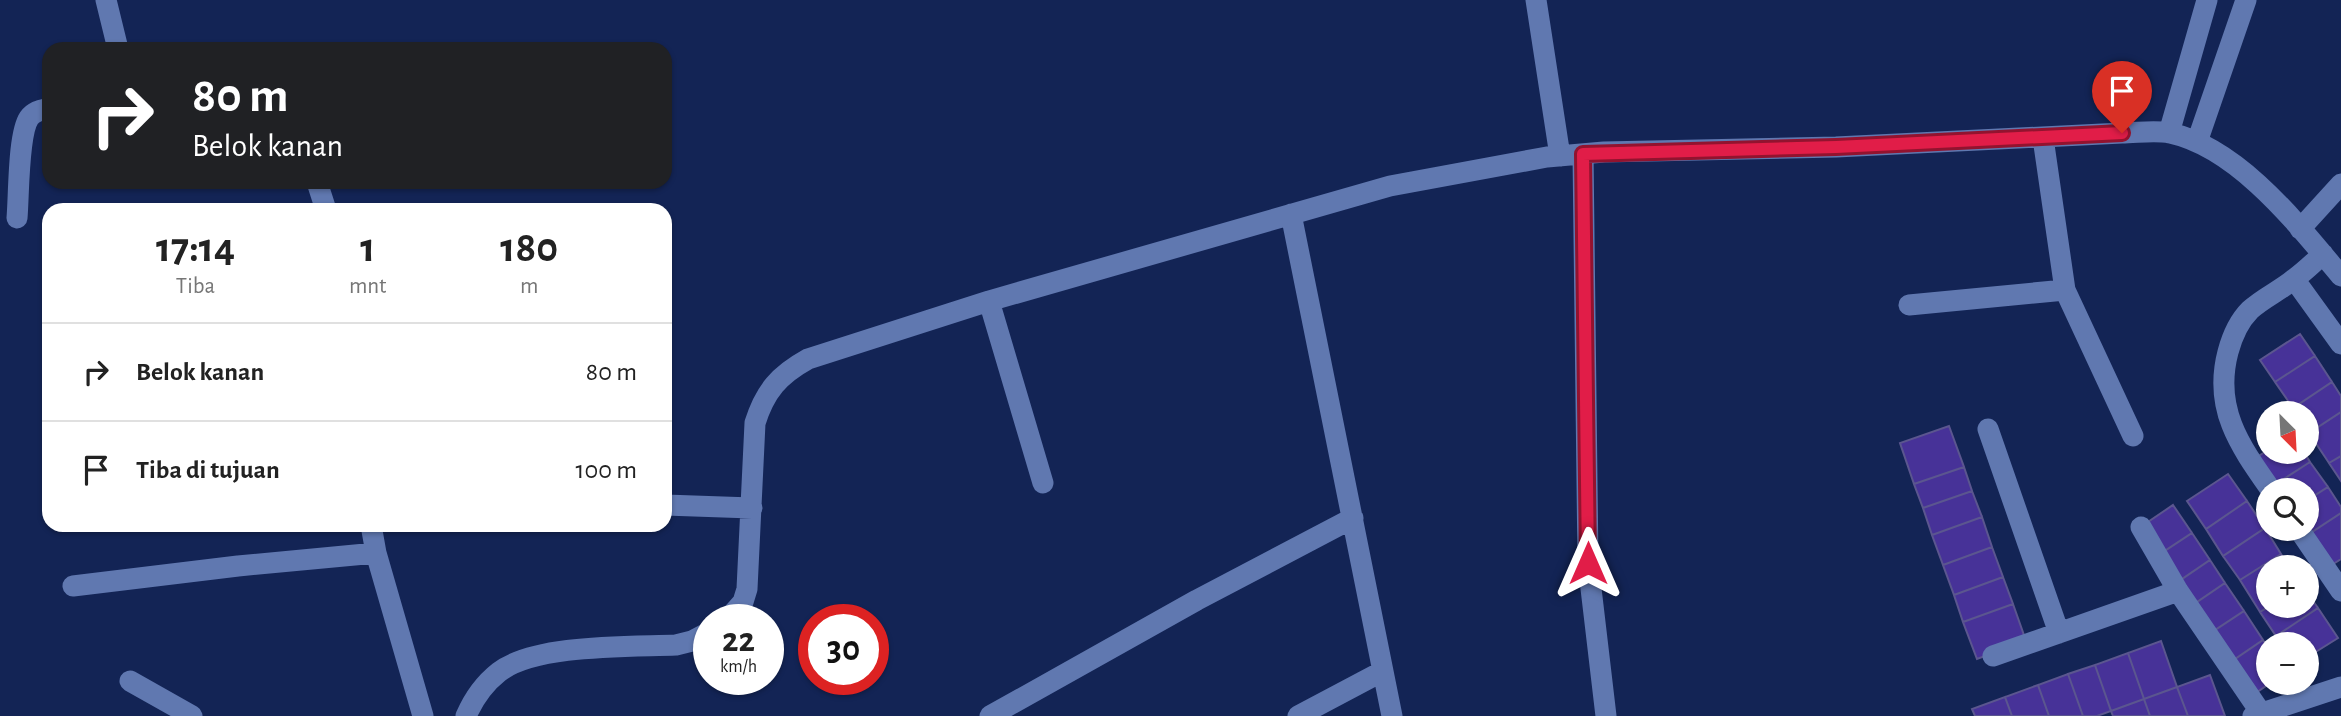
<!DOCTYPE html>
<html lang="id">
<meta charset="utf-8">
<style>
:root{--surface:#fff;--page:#f2f2f2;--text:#222;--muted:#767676;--line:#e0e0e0}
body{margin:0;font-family:"Alegreya Sans",sans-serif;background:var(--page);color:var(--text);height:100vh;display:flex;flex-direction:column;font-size:26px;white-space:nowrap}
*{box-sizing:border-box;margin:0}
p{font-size:23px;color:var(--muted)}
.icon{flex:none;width:38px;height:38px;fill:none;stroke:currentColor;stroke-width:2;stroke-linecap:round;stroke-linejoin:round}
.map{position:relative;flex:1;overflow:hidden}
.side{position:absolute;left:42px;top:203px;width:630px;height:329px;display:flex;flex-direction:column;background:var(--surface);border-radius:21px;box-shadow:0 2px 5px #0004}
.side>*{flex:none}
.banner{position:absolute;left:42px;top:42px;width:630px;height:147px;border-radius:21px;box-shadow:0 2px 5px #0004;background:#202124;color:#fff;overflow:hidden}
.needle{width:46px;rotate:156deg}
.controls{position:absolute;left:2256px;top:401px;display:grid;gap:14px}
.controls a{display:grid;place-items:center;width:63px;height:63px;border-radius:50%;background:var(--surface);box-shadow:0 2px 5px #0004;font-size:35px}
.speed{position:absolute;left:693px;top:604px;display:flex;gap:14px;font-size:35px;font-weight:700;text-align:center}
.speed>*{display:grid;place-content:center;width:91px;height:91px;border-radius:50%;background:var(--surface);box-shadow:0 2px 5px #0004;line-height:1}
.speed small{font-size:18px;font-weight:400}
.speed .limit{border:10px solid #d22;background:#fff;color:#111}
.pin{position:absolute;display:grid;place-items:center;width:60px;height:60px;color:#fff;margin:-72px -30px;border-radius:50% 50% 50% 0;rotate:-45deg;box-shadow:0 0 7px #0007}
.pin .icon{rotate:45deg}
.me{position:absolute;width:77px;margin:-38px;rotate:0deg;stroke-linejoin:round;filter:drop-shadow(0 0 5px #0008)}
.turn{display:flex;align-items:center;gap:24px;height:147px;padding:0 35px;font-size:32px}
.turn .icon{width:91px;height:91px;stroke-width:2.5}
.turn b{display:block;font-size:49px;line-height:60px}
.eta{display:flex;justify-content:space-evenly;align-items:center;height:119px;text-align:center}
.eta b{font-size:42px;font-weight:700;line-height:49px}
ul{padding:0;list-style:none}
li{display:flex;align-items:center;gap:21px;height:98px;padding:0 35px;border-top:2px solid var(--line)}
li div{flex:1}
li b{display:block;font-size:26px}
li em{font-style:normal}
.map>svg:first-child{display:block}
</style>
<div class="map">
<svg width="2341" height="716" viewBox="0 0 2341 716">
<rect width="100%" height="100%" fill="#132455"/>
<path fill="#473298" stroke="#5b568f" stroke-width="2" d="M 2300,334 L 2315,356 L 2275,382 L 2260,360 Z
M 2315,356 L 2332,382 L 2293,408 L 2275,382 Z
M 2332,382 L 2341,396 L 2341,412 L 2309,433 L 2306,430 L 2306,413 L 2296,413 L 2293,408 Z
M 2341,412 L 2341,456 L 2329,463 L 2309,433 Z
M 1949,426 L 1964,467 L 1914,484 L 1900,443 Z
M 2268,450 L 2268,452 L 2304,452 L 2310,462 L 2276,484 L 2257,457 Z
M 2341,456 L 2341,481 L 2329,463 Z
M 2310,462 L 2328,487 L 2306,501 L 2306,490 L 2280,490 L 2276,484 Z
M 1964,467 L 1972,491 L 1923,508 L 1914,484 Z
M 2228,474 L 2247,501 L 2206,529 L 2187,501 Z
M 2328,487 L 2341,507 L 2341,513 L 2309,534 L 2306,528 L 2306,501 Z
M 1972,491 L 1982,517 L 1932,535 L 1923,508 Z
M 2247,501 L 2265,528 L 2223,556 L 2206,529 Z
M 2173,505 L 2192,533 L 2160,554 L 2142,526 Z
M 2341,513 L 2341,559 L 2330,566 L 2309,534 Z
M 1982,517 L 1992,547 L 1943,565 L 1932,535 Z
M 2265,528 L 2281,554 L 2240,580 L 2223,556 Z
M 2192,533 L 2210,560 L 2179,581 L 2160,554 Z
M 1992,547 L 2003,577 L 1954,595 L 1943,565 Z
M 2281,554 L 2290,567 L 2268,567 L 2270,606 L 2260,612 L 2240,580 Z
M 2210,560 L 2225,583 L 2194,604 L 2179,581 Z
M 2003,577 L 2013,604 L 1963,622 L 1954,595 Z
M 2225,583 L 2244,611 L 2212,632 L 2194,604 Z
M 2306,591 L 2318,608 L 2276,636 L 2260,612 L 2270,606 L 2306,606 Z
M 2013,604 L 2026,641 L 1977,659 L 1963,622 Z
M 2318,608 L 2338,638 L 2306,658 L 2306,644 L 2282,644 L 2276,636 Z
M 2244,611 L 2263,640 L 2232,661 L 2212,632 Z
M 2263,640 L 2268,648 L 2268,682 L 2272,682 L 2254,694 L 2232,661 Z
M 2161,641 L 2177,687 L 2144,699 L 2128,653 Z
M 2128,653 L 2144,699 L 2111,711 L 2095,665 Z
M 2095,665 L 2111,711 L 2097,716 L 2083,716 L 2068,674 Z
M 2068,674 L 2083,716 L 2049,716 L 2038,685 Z
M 2210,675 L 2225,716 L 2188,716 L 2177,687 Z
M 2038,685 L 2049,716 L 2012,716 L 2005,697 Z
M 2177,687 L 2188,716 L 2150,716 L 2144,699 Z
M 2005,697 L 2012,716 L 1975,716 L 1972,709 Z
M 2144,699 L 2150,716 L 2113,716 L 2111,711 Z"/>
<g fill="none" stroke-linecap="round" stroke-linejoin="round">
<path stroke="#6078b0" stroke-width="21" d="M 106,0 L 118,49
M 1536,0 L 1560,156
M 2169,133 L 2207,0
M 2043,138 L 2065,290 L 2133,436
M 2197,142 L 2246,0
M 1583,154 L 1588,563 L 1606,716
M 317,182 L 326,210
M 1291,214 L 1392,716
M 17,218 C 19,196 18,134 29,118 C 34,111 41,110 49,108
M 2300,229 L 2341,184
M 2294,279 L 2341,344
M 989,301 L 1043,483
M 1909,305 L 2065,290
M 1988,429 L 2059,633
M 2271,490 C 2240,446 2213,409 2228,352 C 2232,337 2239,321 2250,310 C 2263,298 2281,290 2294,279 C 2304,272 2313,263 2323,254
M 665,505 L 752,508
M 371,525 L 376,553 L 423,716
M 2141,527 L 2178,591 L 2261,713
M 2298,528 L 2341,591
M 73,586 L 238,566 L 376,553
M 727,620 L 743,602 L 747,589 L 755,423 C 765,391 779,375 808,359 L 989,301 L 1390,186 L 1547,157 L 1604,152 L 1836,147 L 2122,133 C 2137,133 2155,130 2170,133 C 2239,148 2298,225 2341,276
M 1993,656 L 2178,591
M 130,681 L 192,716
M 466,716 C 473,700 485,683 499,672 C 535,644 629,647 676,645 L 692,641 L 709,632
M 990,716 L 1197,600 L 1353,518
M 1298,716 L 1383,671
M 2253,716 L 2341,687"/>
</g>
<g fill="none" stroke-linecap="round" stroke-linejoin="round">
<defs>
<path id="route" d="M 1588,563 L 1583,154 L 1836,147 L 2122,133"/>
</defs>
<use href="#route" stroke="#92132f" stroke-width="18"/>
<use href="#route" stroke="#e11d48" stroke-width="12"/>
</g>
</svg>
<div class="controls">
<a><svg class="needle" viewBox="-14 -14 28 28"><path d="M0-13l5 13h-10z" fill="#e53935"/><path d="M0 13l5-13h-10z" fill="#767676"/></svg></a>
<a><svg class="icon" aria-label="search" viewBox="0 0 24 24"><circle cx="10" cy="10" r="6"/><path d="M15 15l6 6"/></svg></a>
<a>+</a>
<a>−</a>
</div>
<div class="speed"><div>22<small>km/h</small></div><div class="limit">30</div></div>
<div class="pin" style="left:2122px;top:133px;background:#d93025"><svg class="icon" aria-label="arrive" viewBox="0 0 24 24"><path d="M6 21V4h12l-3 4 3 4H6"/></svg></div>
<svg class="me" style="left:1588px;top:563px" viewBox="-20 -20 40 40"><path d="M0-17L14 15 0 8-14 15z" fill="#e11d48" stroke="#fff" stroke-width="4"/></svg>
<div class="banner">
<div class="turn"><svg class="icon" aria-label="right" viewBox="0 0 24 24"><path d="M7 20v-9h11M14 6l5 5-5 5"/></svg><div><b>80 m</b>Belok kanan</div></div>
</div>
<section class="side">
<div class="eta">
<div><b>17:14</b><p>Tiba</p></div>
<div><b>1</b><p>mnt</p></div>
<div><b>180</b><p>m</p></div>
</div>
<ul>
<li><svg class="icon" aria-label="right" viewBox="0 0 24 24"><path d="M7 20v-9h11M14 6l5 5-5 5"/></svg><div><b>Belok kanan</b></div><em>80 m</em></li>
<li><svg class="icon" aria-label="arrive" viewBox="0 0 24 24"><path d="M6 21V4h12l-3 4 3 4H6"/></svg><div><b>Tiba di tujuan</b></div><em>100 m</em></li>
</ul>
</section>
</div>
